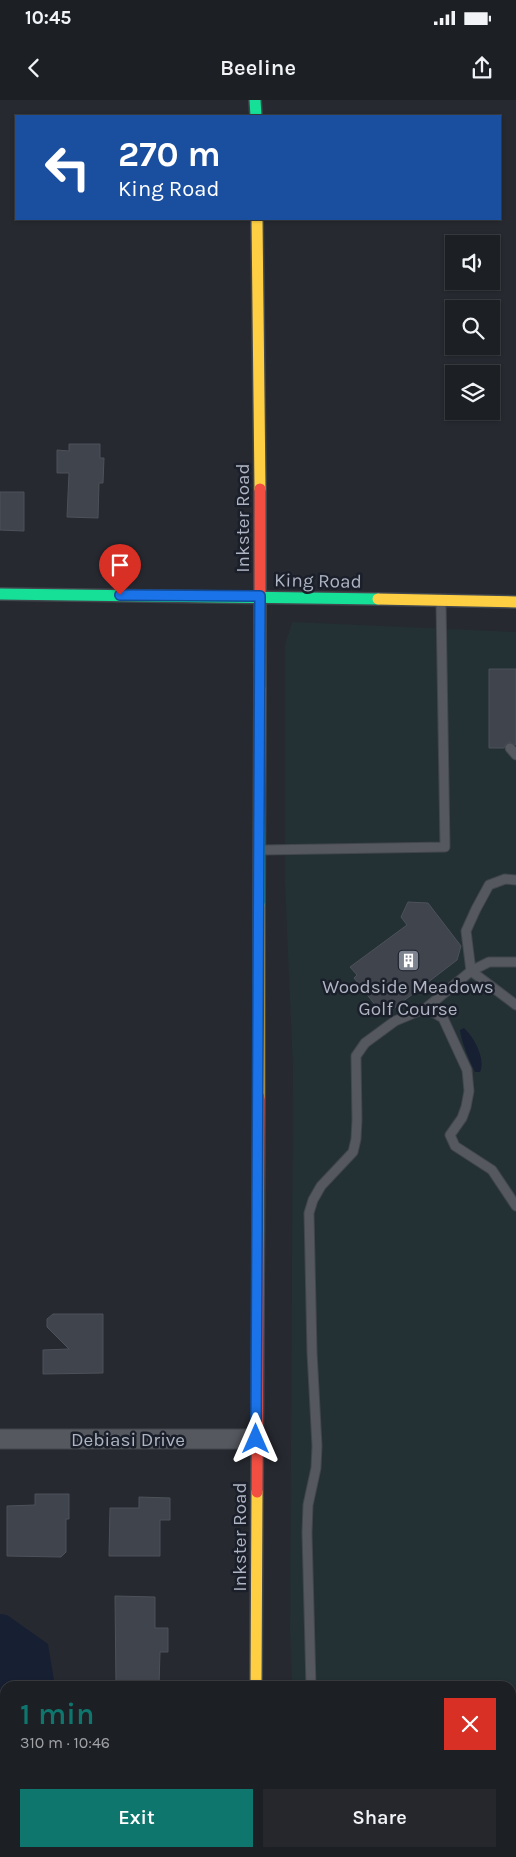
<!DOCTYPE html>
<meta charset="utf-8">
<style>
:root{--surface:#1c1f24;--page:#25272c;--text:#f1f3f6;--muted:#a0a2a6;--line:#3a3d41;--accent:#0f766e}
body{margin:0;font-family:Karla,sans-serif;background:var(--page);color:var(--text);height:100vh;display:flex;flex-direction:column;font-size:19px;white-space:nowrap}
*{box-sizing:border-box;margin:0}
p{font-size:16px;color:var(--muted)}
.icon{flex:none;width:28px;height:28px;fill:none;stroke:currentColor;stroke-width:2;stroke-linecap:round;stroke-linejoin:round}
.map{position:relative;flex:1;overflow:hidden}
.sheet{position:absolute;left:0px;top:1581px;width:516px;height:176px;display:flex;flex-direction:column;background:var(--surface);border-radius:15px 15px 0 0;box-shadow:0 1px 4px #0004,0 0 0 1px var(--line)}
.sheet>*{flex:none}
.hud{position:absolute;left:15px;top:15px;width:486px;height:105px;border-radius:0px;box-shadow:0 1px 4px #0004,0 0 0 1px var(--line);background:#1a4fa0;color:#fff;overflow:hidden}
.buttons{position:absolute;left:445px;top:135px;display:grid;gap:10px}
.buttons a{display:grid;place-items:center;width:55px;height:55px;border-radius:0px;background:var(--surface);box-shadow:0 1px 4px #0004,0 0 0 1px var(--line);font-size:25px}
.pin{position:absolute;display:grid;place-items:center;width:42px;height:42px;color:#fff;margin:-51px -21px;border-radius:50% 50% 50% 0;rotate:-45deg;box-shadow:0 0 5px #0007}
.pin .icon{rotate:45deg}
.me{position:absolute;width:55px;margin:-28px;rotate:0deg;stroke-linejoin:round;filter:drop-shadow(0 0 4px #0008)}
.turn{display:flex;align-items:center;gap:18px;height:105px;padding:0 20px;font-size:22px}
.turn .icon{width:65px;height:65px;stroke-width:2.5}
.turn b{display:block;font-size:35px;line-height:42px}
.round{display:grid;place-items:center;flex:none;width:52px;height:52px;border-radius:0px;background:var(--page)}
.head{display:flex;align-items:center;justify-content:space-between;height:85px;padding:0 20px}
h1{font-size:30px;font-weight:600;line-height:38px;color:var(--accent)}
.cta{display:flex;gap:10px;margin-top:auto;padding:10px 20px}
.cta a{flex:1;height:58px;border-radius:0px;background:var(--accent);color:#fff;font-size:20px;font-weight:600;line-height:58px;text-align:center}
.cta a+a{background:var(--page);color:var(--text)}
.status{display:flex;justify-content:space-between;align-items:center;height:35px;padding:0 25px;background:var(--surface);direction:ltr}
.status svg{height:14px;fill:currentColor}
header{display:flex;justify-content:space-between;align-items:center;height:65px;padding:0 20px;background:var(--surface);font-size:22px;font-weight:600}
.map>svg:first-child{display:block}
</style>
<div class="status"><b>10:45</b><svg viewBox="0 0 49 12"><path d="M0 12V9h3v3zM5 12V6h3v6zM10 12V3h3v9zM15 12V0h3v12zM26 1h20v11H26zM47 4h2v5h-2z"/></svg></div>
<header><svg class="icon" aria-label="back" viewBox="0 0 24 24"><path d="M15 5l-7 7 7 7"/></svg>Beeline<svg class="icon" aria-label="share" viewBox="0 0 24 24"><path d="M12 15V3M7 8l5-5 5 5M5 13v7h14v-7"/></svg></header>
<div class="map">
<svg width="516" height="1757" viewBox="0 0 516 1757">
<rect width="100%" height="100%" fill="#262930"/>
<path fill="#233135" d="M 292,522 L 516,532 L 516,1757 L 298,1757 L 298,1752 L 511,1752 L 511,1586 L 292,1586 L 290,1530 L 293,969 L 285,784 L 285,545 Z"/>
<path fill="#171f32" d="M 464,928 C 474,937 486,959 480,972 L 475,972 C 470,961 461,942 460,930 Z
M 0,1514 L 7,1515 L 48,1544 L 55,1586 L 5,1586 L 5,1752 L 54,1753 L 54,1757 L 0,1757 Z"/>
<path fill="#40444c" stroke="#4d5159" d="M 69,344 L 100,344 L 100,358 L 104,358 L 103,383 L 99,383 L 98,418 L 67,417 L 69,373 L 57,373 L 57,350 L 69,351 Z
M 0,392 L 24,392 L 24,431 L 0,430 Z
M 489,569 L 516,569 L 516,645 L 509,642 L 506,644 L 504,648 L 489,648 Z
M 408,802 L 428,803 L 461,846 L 457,860 L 384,916 L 354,878 L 357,875 L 350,867 L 407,825 L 401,817 Z
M 53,1214 L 103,1214 L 103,1273 L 43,1274 L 43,1250 L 69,1249 L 47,1227 L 47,1219 Z
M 35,1394 L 69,1394 L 69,1419 L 66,1419 L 66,1452 L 61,1457 L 7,1456 L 7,1406 L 35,1405 Z
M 139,1397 L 170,1398 L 170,1420 L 160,1420 L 160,1456 L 109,1456 L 110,1408 L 139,1408 Z
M 115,1496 L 155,1497 L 155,1528 L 168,1528 L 168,1552 L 160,1552 L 159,1586 L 116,1586 Z"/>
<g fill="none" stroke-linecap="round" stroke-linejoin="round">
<defs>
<path id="lane" d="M 510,648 L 516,655
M 262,750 L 445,747 L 441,503
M 516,780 L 505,779 L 489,785 L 476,809 L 466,831 L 471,871 L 516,905
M 426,908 L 443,918 L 467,970 L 469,991 L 466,1007 L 462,1018 L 450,1035 L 455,1046 L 492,1070 L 516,1106
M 311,1586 L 307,1433 L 308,1405 L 316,1368 L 317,1346 L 312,1252 L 309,1113 L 313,1100 L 321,1086 L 353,1052 L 356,1039 L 357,1020 L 356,956 L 365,943 L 395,921 L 426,908 L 471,871 L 489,862 L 516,862
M 511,1734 L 516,1734"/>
<path id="street" d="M 0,1339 L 256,1339"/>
<path id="fast" d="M 255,0 L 256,16
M 0,494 L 378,499
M 259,805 L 260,589"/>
<path id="slow" d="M 257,119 L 260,389
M 378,499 L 516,502
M 259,997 L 259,805
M 256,1586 L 257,1392
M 255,1752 L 255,1757"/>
<path id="jam" d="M 260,389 L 260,589
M 257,1392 L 259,997"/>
</defs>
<use href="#lane" stroke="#42464d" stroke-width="11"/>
<use href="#street" stroke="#42464d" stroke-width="21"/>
<use href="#fast" stroke="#42464d" stroke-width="14"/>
<use href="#slow" stroke="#42464d" stroke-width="14"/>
<use href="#jam" stroke="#42464d" stroke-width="14"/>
<use href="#lane" stroke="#55585f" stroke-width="9"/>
<use href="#street" stroke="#55585f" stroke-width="19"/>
<use href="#fast" stroke="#16e098" stroke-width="11"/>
<use href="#slow" stroke="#ffcf43" stroke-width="11"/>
<use href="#jam" stroke="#f24e42" stroke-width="11"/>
</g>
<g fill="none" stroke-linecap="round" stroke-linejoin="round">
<defs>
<path id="route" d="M 120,495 L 260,496 L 256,1339"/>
</defs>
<use href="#route" stroke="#114b97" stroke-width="12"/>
<use href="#route" stroke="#1a73e8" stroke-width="9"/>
</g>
<defs>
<symbol id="building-square" viewBox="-11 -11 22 22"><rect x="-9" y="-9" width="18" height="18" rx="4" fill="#7e8390" stroke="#1a1f2a"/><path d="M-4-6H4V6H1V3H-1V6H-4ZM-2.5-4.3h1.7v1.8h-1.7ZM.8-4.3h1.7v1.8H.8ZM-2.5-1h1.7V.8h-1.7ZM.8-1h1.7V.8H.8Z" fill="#fff"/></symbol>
</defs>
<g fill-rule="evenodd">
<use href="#building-square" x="396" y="848" width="25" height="25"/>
</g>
<g text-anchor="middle" stroke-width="5" stroke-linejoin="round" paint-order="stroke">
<g font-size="19" fill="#aeb4c3" stroke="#1a1f2a">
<text transform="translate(242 418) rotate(-90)" y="7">Inkster Road</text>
<text transform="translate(318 480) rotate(1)" y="7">King Road</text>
<text x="128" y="1346">Debiasi Drive</text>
<text transform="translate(239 1437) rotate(-90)" y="7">Inkster Road</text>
</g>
<g font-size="19" fill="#aeb4c3" stroke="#1a1f2a">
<text x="408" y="893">Woodside Meadows<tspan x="408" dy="22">Golf Course</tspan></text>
</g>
</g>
</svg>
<div class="buttons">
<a><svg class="icon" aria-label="sound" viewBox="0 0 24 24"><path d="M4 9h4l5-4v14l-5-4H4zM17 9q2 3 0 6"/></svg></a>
<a><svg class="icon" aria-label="search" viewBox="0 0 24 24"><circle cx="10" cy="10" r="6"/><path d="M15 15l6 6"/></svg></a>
<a><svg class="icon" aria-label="layers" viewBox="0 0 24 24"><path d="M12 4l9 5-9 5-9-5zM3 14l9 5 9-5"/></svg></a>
</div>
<div class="pin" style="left:120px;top:495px;background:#d93025"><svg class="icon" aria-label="arrive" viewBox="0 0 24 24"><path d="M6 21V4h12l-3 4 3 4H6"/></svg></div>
<svg class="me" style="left:256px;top:1339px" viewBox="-20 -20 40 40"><path d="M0-17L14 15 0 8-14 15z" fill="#1a73e8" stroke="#fff" stroke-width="4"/></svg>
<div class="hud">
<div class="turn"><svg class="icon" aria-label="left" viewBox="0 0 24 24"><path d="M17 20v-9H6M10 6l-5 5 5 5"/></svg><div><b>270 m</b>King Road</div></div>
</div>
<section class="sheet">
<div class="head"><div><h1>1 min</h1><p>310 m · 10:46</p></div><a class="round" style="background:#d93025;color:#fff"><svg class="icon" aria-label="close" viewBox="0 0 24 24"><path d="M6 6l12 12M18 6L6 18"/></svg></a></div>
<div class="cta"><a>Exit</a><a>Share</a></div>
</section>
</div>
